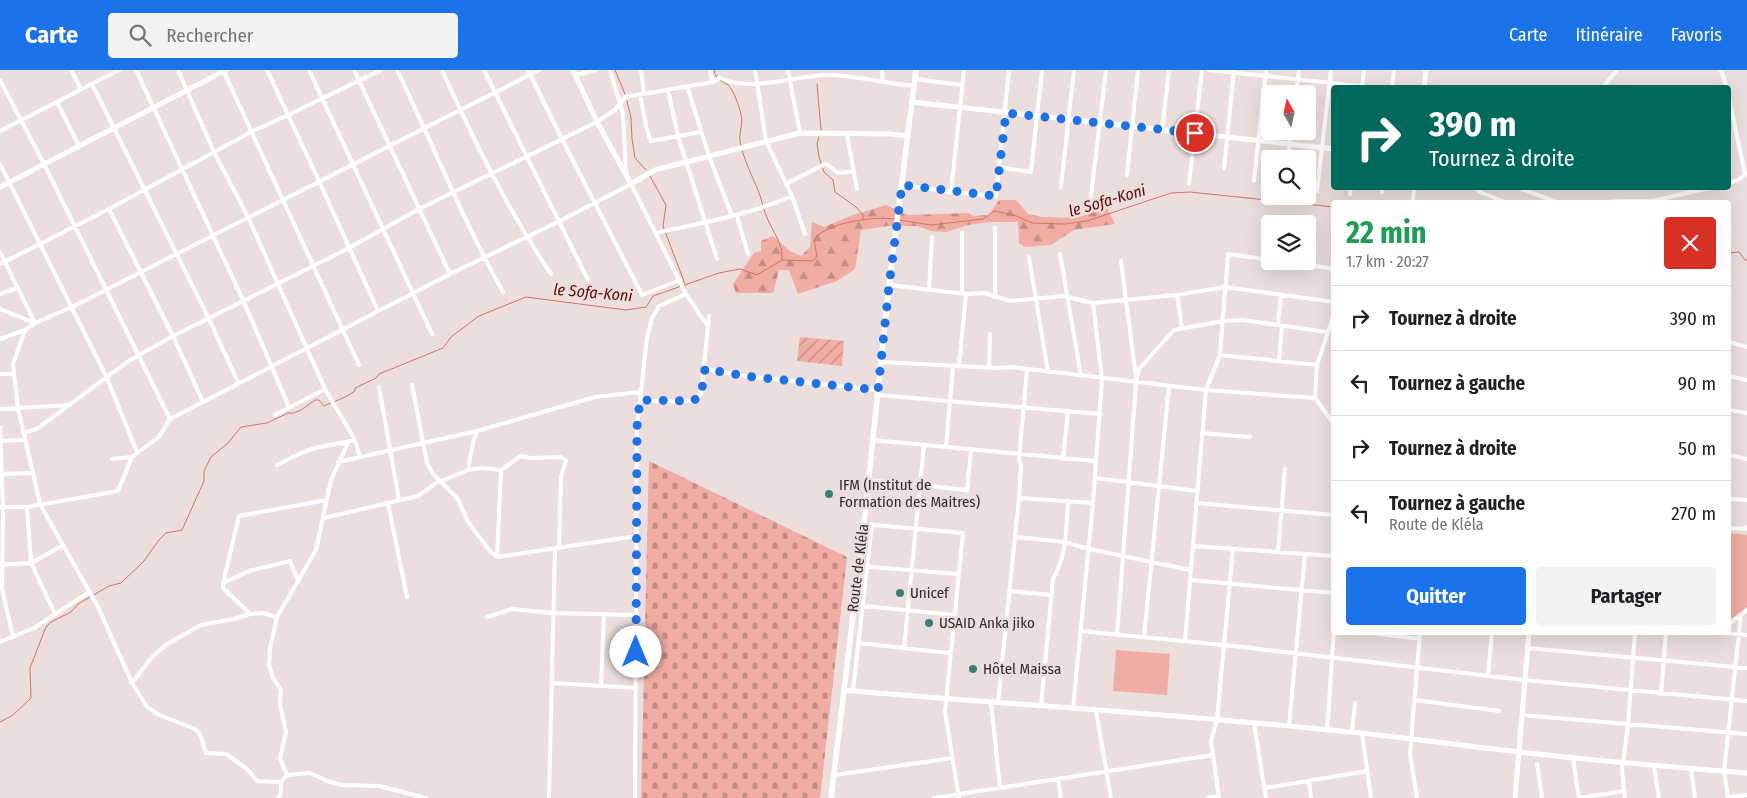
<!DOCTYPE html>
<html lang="fr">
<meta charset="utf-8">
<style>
:root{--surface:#fff;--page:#f2f2f2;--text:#202124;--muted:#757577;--line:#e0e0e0;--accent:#1a73e8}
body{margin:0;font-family:"Fira Sans Condensed",sans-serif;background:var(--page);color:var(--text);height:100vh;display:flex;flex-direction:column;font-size:19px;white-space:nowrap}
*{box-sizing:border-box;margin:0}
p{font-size:16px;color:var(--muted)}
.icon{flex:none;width:28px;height:28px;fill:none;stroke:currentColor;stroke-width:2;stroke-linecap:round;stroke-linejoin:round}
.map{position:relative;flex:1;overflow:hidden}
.panel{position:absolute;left:1331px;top:130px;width:400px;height:435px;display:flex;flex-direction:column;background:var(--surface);border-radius:5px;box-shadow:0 5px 20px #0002}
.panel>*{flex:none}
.banner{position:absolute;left:1331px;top:15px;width:400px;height:105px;border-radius:5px;box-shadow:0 5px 20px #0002;background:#00695c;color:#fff;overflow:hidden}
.needle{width:32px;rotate:351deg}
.buttons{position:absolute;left:1261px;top:15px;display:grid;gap:10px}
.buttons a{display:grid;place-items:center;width:55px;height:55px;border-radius:5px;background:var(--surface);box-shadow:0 5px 20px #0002;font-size:25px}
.pin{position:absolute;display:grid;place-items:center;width:42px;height:42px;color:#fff;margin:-21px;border:2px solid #fff;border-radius:50%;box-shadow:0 1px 5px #0007}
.me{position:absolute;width:55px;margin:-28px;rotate:0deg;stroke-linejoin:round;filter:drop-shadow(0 0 4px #0008)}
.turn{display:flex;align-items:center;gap:18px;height:105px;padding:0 15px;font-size:22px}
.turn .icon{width:65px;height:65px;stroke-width:2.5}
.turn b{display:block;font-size:35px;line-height:42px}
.round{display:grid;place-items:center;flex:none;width:52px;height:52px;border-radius:5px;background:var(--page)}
.overview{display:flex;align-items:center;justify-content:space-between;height:85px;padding:0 15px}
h1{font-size:30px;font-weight:700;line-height:38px;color:#1e9e55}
.primary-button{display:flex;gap:10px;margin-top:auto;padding:10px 15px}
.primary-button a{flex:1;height:58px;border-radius:5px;background:var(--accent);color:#fff;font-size:20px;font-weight:700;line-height:58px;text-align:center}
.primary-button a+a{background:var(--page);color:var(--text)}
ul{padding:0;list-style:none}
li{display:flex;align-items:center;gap:15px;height:65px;padding:0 15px;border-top:1px solid var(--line)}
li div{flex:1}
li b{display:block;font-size:19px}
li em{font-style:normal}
header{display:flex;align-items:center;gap:30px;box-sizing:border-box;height:70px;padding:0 25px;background:var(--accent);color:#fff}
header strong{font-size:24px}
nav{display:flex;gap:28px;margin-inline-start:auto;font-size:18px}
.search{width:350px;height:45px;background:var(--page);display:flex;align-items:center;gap:12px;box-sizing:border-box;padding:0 18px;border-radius:5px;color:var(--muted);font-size:19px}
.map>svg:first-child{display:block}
</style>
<header>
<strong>Carte</strong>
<div class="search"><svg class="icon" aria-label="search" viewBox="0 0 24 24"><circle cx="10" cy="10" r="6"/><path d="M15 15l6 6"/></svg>Rechercher</div>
<nav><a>Carte</a><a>Itinéraire</a><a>Favoris</a></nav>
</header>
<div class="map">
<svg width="1747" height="728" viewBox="0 0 1747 728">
<defs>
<pattern id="forest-firs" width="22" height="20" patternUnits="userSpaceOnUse" patternTransform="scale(1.25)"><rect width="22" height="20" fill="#f1ada3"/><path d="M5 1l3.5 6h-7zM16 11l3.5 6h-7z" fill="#c48d85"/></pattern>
<pattern id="cemetery-stones" width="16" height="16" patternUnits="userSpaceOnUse" patternTransform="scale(1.25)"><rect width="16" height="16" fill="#f1ada3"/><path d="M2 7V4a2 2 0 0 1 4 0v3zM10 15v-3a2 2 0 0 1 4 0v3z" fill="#c48d85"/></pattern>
<pattern id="garden-furrows" width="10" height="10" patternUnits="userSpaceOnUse" patternTransform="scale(1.25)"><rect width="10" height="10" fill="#f1ada3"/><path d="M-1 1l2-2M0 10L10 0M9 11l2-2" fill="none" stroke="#c48d85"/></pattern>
</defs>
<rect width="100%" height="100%" fill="#ebdedc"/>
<path fill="url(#forest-firs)" d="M 999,130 L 1016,130 L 1028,144 L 1042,147 L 1076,148 L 1107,138 L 1115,154 L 1074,160 L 1051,175 L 1025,177 L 1019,173 L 1018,152 L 989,152 L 968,155 L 946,162 L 931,161 L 917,156 L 888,156 L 861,160 L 855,199 L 837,211 L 798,224 L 789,200 L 779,200 L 773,223 L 736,223 L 733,214 L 754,183 L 761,181 L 761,171 L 773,166 L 790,181 L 801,186 L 810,177 L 812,152 L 824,157 L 850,146 L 886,135 L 908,145 L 969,143 L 973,146 L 989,145 Z"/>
<path fill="url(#cemetery-stones)" d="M 649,391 L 847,487 L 820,728 L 641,728 Z"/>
<path fill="#f1ada3" d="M 1729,463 L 1747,465 L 1747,537 L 1729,551 Z
M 1116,580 L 1170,584 L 1167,625 L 1113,621 Z"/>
<path fill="url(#garden-furrows)" d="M 800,267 L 844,271 L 842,296 L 797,291 Z"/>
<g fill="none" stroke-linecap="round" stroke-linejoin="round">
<path stroke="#ce7468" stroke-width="1" d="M 615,0 L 625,24
M 715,0 L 714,2 C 719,12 720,9 728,15 C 734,20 739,37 741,44 C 744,55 737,65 741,76
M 817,14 L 821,60
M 627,31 L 631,48 L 632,69 L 635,88 L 646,100
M 819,67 L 817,74 L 819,87 L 824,102 L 833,110 L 835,122 L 856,137 L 863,145 L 863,150
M 742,80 C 746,94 752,106 758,120 C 762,129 763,140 768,150 C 774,164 783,173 782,190
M 650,106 L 666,135 L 663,156 L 685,214
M 899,150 L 931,155 L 983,149 L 994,141 L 1014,145 L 1032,153 L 1065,154 L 1087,151 L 1171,123 L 1190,122 L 1334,137
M 1729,183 L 1739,182 L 1745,190 L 1747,190
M 0,652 L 13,645 L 31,628 L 30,598 L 46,557 L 51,552 L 71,542 L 78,534 L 109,516 L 121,513 L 144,491 L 159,470 L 166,463 L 182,460 L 204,411 L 204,401 L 211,387 L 228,373 L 241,357 L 267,353 L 288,343 L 294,343 L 301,340 L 315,330 L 319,330 L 324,336 C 335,331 345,328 355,321 L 355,318 L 376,308 L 379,304 L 443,278 L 451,267 L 479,246 L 526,227 L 626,240 L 646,237 L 653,226 L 719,203 L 740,199 L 757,205 L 782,190 L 812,191 L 817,187 L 814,169 C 829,152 873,146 895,149"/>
<path stroke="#fff" stroke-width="4" d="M 71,0 L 81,19
M 136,0 L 243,230 L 289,337
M 178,0 L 214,82 L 248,147 L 325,319 L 355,370 L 360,387
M 223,0 L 359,295
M 267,0 L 319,111 L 378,241
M 309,0 L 432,264
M 354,0 L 450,204
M 397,0 C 433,74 463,151 503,222
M 442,0 C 474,71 508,140 551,204
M 484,0 L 588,210
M 528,0 L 562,69 L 642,225 L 680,210
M 610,0 L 623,44 L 626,103
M 641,0 L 644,23
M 755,0 L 766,71 L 792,126 L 805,164
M 788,0 L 800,63
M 882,0 L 883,12
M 1209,0 L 1380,18
M 1721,0 L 1727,18
M 576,5 L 596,0
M 915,9 L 962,15
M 0,10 L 44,94 L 170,349
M 713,12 L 720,8 C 756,24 796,3 834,5 C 860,7 887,13 914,16
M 92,14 L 208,247 L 238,312
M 687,16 L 709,86 L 732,146
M 1362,18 L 1364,0
M 1392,18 L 1394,0
M 1602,18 L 1617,0
M 668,20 L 678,66 L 717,189
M 640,24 C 642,33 647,67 651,71 L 701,62
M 1296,24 L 1299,0
M 1729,28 L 1745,104
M 57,32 L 79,76
M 1162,60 L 1169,0
M 0,61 L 119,0
M 847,64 L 857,119
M 1288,89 L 1291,61
M 0,94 L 107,308 L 137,382
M 999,97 L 1031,102 L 1042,0
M 1224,99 L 1234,0
M 1127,105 L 1138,0
M 1254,111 L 1266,0
M 1729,113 L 1738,110 L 1746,104
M 786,114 L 825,94 L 828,95 L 838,103 L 854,101
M 1189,114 L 1202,0
M 902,115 L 951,122 L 996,126 L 1009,0
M 1061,117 L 1074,0
M 1475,118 L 1482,123 L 1506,132
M 1519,118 L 1557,132
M 1317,121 L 1331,0
M 951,122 L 964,0
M 1382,122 L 1382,118
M 1350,124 L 1351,118
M 1413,130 L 1414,118
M 1606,132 L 1617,131 L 1652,131 L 1709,118
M 1090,134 L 1106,0
M 109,139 L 173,266 L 203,332
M 737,146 L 748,184
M 656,163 C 702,153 748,145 792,126
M 0,182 L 35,253 L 25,260 L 13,294 L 18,338 L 40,434 L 98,537 L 132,613 L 152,587 L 167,574 L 201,555 L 234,549 L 250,544 L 263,543 L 277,547
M 1060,184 L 1081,306
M 1029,187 L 1048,302
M 1270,190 L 1228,184 L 1220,285 L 1317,295
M 1121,191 L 1136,308
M 1280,191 L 1334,199
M 0,194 L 109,139 L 251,62 L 288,45 L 381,0
M 889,215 L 966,224 L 985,223 L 1010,231 L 1063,226 L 1093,233 L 1177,225 L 1225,217 L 1334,232
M 929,220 L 932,167
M 962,223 L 962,163
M 0,224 L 17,218
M 1177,225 L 1182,258
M 995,227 L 995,158
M 0,239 L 35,253 L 72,237 L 539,0
M 1334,244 L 1317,295 L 1315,328 L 1334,354
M 1278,255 L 1281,225
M 0,269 L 25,260
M 1729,272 L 1747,277
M 1279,291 L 1282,256
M 881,292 L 997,298 L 1012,297 L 1206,320 L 1315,328
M 959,296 L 966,224
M 989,297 L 990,264
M 705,299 L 745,306 L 878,320
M 0,304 L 14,304
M 1729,306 L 1747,310
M 412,315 L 427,393 L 433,404 L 458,429 L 467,450 L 489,480 L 497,487 L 637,466
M 379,317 L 399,430
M 877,325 L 1100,344
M 640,331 L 693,331 L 701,325 L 709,246
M 0,339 L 70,335
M 1729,340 L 1747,343
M 275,345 L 325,319
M 0,357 L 3,437 L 2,519 L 13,567
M 23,363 L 37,359 L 127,292 L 173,266 L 349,178 L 419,139 L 597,52 L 615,40 L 625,27 L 713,12 L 710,0
M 1202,363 L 1250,367
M 873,370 L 1096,391
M 0,371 L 24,370
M 946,377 L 953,296
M 1729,385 L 1747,389
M 112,389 L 132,387
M 1063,389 L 1068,341
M 338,392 L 477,361 L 595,327 L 641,322
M 277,395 L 301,383 L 315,378 L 355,370
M 468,400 L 473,373 L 477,361
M 0,404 L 33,403
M 1095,408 L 1198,421
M 868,410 L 967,420 L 971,380
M 1019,428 L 1093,433
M 1729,429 L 1747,430
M 388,433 L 407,527
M 1197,433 L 1334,445
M 0,437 L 27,437 L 118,421 L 132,387 L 159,367 L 170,349 L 450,204 L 560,151 L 631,114 L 686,224 L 702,248 L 708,255
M 27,437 L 31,493 L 55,544
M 324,448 L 418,426 L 436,413 L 468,400 L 482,398 L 501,400 L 521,386 L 531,388 L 561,387 L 566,391 L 561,406 L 559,477
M 864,454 L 963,463 L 945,641 L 959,728
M 1729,458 L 1744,459 L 1747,457
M 1015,467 L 1065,472 L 1089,479 L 1191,500
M 1193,476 L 1334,486
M 1278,482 L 1285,399
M 497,487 L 501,400
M 0,495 L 31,493 L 62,476
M 859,496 L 958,504
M 1190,510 L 1334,523
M 223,513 L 239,446 L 327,430
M 1010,521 L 1051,525
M 854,535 L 954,545
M 250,544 L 223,518 L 223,513 L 249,501 L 290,491 L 297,509
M 487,547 L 512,539 L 553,543 L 637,545
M 1729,554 L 1747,540
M 1080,561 L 1224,575 L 1524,610 L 1747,631
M 1364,562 L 1420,569
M 1714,562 L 1747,565
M 1117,565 L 1136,313 L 1139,299 L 1174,260 L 1223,251 L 1242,250 L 1326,262
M 1144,567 L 1169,316
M 1185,571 L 1206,320 L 1220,285
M 0,572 L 34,558 L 89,522
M 858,573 L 949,583
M 904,578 L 924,375
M 1527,578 L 1747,598
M 1488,606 L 1492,562
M 132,613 L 147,637 L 159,645 L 195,659 L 200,664 L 206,683 L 226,684 L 247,699 L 257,711 L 281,712
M 552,613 L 636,618
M 601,616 L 604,544
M 853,621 L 872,454
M 1661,624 L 1666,562
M 1415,630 L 1499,641
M 991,632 L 1000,718
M 998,632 L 1019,428 L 1021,396 L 1019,389 L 1027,299
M 1041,636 L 1053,509 C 1067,485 1066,458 1068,431
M 1073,639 L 1093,433 L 1102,309 L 1093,233
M 1096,641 L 1111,728
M 1522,645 L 1747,664
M 1254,653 L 1266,728
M 1289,656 L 1305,484
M 1327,660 L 1334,560
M 1352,662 L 1355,633
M 1362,663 L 1371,728
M 1573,688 L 1579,728
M 1537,694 L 1542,728
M 1654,696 L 1659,728
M 1691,699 L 1695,728
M 287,705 L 310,703 L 327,711 L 342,715 L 379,716 L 426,728
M 834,705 L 952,688
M 1058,709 L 1061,728
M 1309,711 L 1311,728
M 1265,718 L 1367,701
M 1728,727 L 1747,725
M 278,728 L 281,723 L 281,712 L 287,705 L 280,688 L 286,662 L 280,635 L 281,620 L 273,608 L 269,595 L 270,578 L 277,547 L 316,480 L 331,410 L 348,373
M 549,728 L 555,479
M 635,728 L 637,357 L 647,268 L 652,248 L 659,236 L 686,224
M 934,728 L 1213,685
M 1208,728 L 1219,726
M 1219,728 L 1211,671 L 1217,650 L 1233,479
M 1417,728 L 1410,684 L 1420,562
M 1579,728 L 1624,721
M 1625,728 L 1622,700 L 1628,655 L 1635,562
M 1728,728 L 1724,701 L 1741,545"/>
<path stroke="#fff" stroke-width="5" d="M 573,0 L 597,52 L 631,114 L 655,100 L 800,63 L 890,64 L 908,66
M 1424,18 L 1426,0
M 912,32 L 1334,79
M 0,117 L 226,0
M 844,620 C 1012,635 1180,644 1348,662 C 1405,667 1463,676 1520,682 C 1596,691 1671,697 1747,703
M 1515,728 L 1529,562"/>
<path stroke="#fff" stroke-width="5.5" d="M 831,728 L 864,454 L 889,215 L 916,0"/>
</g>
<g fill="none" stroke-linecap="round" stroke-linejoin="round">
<path stroke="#1a73e8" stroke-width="9" stroke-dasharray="0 16.2" d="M 636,582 L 637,357 L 640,330 L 693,331 L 701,325 L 705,299 L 745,306 L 878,320 L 889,216 L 902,115 L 996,126 L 1006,43 L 1195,63"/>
</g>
<g fill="#387f78" stroke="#ebdedc" stroke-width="2">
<circle cx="829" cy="424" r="5"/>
<circle cx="900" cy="523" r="5"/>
<circle cx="929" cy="553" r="5"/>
<circle cx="973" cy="599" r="5"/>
</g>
<g text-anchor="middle" stroke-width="5" stroke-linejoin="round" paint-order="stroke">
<g font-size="15" fill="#312c2b" stroke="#ebdedc" text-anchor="start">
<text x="839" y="420">IFM (Institut de<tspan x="839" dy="17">Formation des Maitres)</tspan></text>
<text x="910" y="528">Unicef</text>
<text x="939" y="558">USAID Anka jiko</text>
<text x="983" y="604">Hôtel Maissa</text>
</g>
<g font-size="15" fill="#312c2b" stroke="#ebdedc">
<text transform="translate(858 498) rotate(-83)" y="5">Route de Kléla</text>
</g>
<g font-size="16" font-style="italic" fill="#5c0806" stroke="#ebdedc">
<text transform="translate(1107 130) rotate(-16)" y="6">le Sofa-Koni</text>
<text transform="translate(593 222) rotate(5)" y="6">le Sofa-Koni</text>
</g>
</g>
</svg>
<div class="buttons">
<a><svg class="needle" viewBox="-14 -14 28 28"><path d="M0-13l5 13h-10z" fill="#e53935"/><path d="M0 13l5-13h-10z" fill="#757577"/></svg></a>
<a><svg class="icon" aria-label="search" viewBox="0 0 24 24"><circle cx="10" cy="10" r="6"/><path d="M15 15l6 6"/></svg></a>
<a><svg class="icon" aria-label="layers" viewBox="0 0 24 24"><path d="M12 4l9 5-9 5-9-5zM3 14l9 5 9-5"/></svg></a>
</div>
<div class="pin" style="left:1195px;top:63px;background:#d93025"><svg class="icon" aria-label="arrive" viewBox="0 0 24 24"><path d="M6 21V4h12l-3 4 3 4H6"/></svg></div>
<svg class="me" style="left:636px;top:582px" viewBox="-20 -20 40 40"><circle r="19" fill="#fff"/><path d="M0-13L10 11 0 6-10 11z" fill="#1a73e8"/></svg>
<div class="banner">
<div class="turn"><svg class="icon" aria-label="right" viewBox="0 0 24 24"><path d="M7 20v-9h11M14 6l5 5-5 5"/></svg><div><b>390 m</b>Tournez à droite</div></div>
</div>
<section class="panel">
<div class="overview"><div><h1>22 min</h1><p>1.7 km · 20:27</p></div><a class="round" style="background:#d93025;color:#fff"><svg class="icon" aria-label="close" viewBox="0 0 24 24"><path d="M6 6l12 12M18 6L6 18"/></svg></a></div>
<ul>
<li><svg class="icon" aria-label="right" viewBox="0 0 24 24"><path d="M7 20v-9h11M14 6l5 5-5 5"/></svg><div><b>Tournez à droite</b></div><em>390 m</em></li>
<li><svg class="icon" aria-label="left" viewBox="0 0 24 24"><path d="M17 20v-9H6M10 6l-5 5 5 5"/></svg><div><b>Tournez à gauche</b></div><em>90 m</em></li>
<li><svg class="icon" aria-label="right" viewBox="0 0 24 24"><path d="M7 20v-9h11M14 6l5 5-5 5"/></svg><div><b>Tournez à droite</b></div><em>50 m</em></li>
<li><svg class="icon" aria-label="left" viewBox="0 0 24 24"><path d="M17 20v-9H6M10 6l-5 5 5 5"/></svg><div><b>Tournez à gauche</b><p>Route de Kléla</p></div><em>270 m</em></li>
</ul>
<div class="primary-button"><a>Quitter</a><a>Partager</a></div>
</section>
</div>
